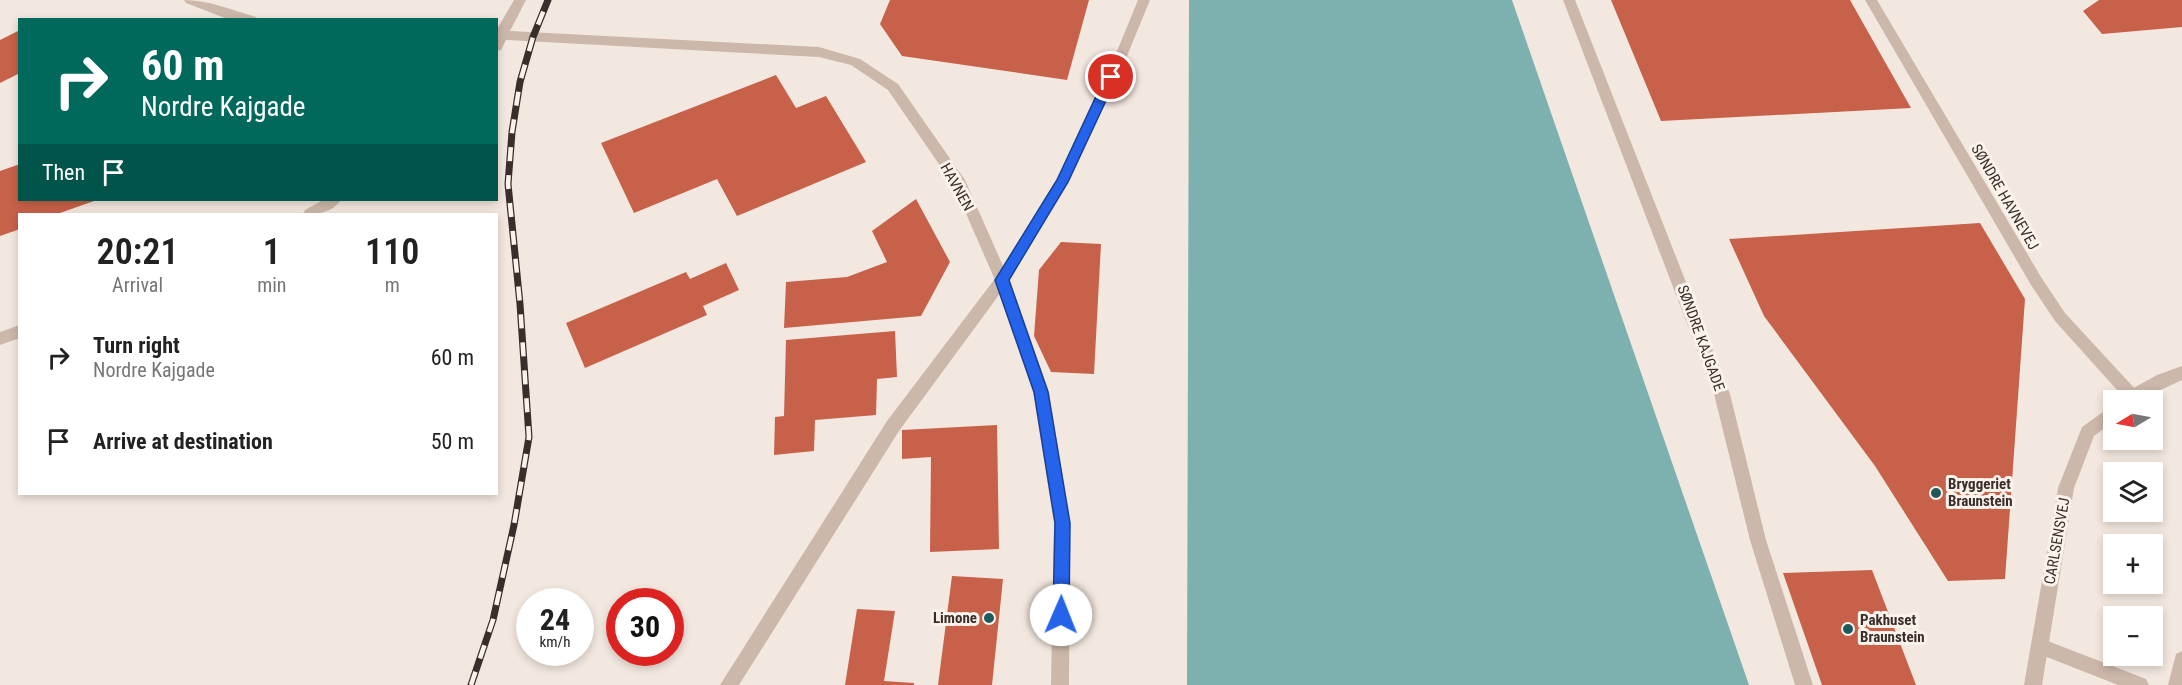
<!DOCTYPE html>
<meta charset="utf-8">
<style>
:root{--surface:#fff;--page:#f2f2f2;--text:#222;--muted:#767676}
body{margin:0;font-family:"Roboto Condensed",sans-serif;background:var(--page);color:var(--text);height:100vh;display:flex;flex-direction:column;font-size:22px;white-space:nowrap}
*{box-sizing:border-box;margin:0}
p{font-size:20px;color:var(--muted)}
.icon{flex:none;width:33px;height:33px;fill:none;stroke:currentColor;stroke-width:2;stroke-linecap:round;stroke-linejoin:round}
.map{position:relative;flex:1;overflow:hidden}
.sheet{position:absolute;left:18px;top:213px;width:480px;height:282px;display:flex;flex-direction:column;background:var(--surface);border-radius:0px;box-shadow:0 3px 9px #0003}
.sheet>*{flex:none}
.banner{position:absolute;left:18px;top:18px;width:480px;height:183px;border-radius:0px;box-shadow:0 3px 9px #0003;background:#00695c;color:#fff;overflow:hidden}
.needle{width:39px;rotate:260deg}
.fabs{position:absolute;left:2103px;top:390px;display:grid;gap:12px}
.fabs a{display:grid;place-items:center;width:60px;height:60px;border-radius:0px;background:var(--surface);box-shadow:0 3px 9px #0003;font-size:30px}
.speed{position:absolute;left:516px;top:588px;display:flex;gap:12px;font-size:30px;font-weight:700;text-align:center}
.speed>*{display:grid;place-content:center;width:78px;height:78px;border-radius:50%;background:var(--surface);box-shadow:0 3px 9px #0003;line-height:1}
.speed small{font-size:15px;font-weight:400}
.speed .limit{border:9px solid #d22;background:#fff;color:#111}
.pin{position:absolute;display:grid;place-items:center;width:51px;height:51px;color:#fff;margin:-26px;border:3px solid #fff;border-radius:50%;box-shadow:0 2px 6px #0007}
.me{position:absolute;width:66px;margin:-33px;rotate:1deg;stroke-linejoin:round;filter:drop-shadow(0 0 4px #0008)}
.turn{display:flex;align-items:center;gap:21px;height:126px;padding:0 24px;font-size:27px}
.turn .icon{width:78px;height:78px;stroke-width:2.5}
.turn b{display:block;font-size:42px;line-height:51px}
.then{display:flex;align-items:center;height:57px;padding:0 24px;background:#0003;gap:12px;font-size:22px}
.eta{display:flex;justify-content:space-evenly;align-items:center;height:102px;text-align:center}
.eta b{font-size:36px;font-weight:600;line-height:42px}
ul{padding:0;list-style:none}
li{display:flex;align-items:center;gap:18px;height:84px;padding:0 24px}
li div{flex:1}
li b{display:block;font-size:22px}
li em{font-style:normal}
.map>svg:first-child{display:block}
</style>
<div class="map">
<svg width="2182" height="685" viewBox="0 0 2182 685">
<rect width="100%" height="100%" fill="#f3e8df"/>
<path fill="#7db1b0" d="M 1189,0 L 1512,0 L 1749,685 L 1187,685 Z"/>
<path fill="#c76149" d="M 890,0 L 1089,0 L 1067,80 L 902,56 L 880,24 Z
M 1611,0 L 1850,0 L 1911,108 L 1661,121 Z
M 2099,0 L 2182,0 L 2182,27 L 2102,34 L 2083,11 Z
M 20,30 L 20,73 L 0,83 L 0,40 Z
M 776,75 L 796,108 L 826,96 L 866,162 L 737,216 L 717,179 L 634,213 L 601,143 Z
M 20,164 L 20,200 L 97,200 L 57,214 L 20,214 L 20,229 L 0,236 L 0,171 Z
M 916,199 L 950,262 L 921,316 L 784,328 L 786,282 L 847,277 L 887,262 L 872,231 Z
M 1980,223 L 2025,299 L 2005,579 L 1948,581 L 1875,466 L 1764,316 L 1729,239 Z
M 1061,242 L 1101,244 L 1094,374 L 1051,372 L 1034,336 L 1039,270 Z
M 726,263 L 739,290 L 703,306 L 707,315 L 585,368 L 566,323 L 686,272 L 690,279 Z
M 895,331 L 897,377 L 877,379 L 876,415 L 815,420 L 814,451 L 774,455 L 775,417 L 784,416 L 786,340 Z
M 997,425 L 999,549 L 930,552 L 931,457 L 902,459 L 902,430 Z
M 1872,570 L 1916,685 L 1822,685 L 1783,573 Z
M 952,576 L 1003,579 L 992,685 L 938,685 Z
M 857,609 L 895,611 L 884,681 L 914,683 L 914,685 L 845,685 Z"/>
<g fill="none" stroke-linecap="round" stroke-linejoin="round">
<path fill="#ccb8aa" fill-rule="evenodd" d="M 1563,0 L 1575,0 L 1730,394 L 1766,540 L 1813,685 L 1795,685 L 1750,540 L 1714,394 Z
M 1865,0 L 1877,0 L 2041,277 L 2065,313 L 2137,391 L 2140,396 L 2138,400 L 2126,400 L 2055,321 L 2031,285 Z
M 1002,274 L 1007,276 L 1009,280 L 1007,284 L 899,431 L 739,685 L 720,685 L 887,421 L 997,276 Z
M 2040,638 L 2146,679 L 2149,685 L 2118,685 L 2034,652 L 2031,646 L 2034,640 Z
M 2182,651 L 2182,685 L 2168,685 L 2176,654 Z"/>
<path fill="#ccb8aa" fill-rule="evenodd" d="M 184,0 C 209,0 232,10 256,17 L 258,20 L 230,20 L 186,3 Z
M 514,0 L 526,0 L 510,31 L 819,47 L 860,59 L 898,84 L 965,180 L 1003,266 L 1056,180 L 1115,56 L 1138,0 L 1150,0 L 1127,56 L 1069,182 L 1009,280 L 1049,392 L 1070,523 L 1069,685 L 1051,685 L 1054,523 L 1033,392 L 995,280 L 954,186 L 888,90 L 851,65 L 819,57 L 506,40 L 501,50 L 496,51 L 496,31 Z
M 323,200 L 341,200 C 332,213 318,214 303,214 L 305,210 Z
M 20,325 L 20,338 L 0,345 L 0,332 Z
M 2182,366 L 2182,380 L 2139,400 L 2119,400 L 2121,395 L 2157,375 Z
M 2114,404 L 2114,421 L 2094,436 L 2074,488 L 2042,685 L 2024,685 L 2058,488 L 2082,427 Z"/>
<defs>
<path id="rail" d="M 471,685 L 493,620 L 514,525 L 529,437 L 520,304 L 508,184 L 512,132 L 520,82 L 533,37 L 548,0"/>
</defs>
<use href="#rail" stroke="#392e2a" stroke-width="7"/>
<use href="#rail" stroke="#faf3eb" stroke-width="4.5" stroke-dasharray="14" stroke-linecap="butt"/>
</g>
<path fill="#2563eb" stroke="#184099" stroke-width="1.5" d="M 1111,73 L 1117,77 L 1068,182 L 1009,280 L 1048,392 L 1070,523 L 1069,615 L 1067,621 L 1061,623 L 1056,621 L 1053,615 L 1055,523 L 1034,392 L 995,280 L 1057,180 L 1105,77 Z"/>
<g fill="#1e5a5b" stroke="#faf3eb" stroke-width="2">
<circle cx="1936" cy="493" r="6"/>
<circle cx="989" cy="618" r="6"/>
<circle cx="1848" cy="629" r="6"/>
</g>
<g text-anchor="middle" stroke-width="6" stroke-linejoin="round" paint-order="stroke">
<g font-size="15" fill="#392e2a" stroke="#faf3eb">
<text transform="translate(957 187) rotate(61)" y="5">HAVNEN</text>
<text transform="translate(2005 197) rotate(60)" y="5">SØNDRE HAVNEVEJ</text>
<text transform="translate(1701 338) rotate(70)" y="5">SØNDRE KAJGADE</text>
<text transform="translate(2057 541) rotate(-80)" y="5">CARLSENSVEJ</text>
</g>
<g font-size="15" font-weight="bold" fill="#392e2a" stroke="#faf3eb" text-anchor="start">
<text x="1948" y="489">Bryggeriet<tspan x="1948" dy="17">Braunstein</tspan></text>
<text x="977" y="623" text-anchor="end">Limone</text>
<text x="1860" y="625">Pakhuset<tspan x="1860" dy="17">Braunstein</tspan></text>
</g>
</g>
</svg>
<div class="fabs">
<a><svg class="needle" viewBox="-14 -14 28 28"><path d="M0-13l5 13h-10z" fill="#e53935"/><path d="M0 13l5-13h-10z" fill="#767676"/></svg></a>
<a><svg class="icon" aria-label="layers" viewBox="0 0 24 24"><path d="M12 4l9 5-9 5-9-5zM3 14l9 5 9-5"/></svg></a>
<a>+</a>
<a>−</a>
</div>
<div class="speed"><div>24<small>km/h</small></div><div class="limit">30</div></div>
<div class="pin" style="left:1111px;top:77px;background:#d93025"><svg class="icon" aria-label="arrive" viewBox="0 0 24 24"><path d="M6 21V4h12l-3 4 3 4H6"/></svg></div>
<svg class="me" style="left:1061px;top:615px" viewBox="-20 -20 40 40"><circle r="19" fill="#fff"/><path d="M0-13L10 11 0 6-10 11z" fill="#2563eb"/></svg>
<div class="banner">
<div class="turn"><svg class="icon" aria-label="right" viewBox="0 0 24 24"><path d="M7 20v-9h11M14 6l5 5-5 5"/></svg><div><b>60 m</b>Nordre Kajgade</div></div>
<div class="then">Then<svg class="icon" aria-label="arrive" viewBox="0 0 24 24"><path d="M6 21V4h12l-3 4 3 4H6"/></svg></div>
</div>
<section class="sheet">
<div class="eta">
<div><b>20:21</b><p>Arrival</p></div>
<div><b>1</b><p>min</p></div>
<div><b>110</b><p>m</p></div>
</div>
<ul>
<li><svg class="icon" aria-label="right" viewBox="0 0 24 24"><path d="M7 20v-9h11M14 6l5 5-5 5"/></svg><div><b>Turn right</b><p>Nordre Kajgade</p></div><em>60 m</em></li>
<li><svg class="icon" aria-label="arrive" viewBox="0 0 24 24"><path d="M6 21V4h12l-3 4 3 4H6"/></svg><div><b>Arrive at destination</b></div><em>50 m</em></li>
</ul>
</section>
</div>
